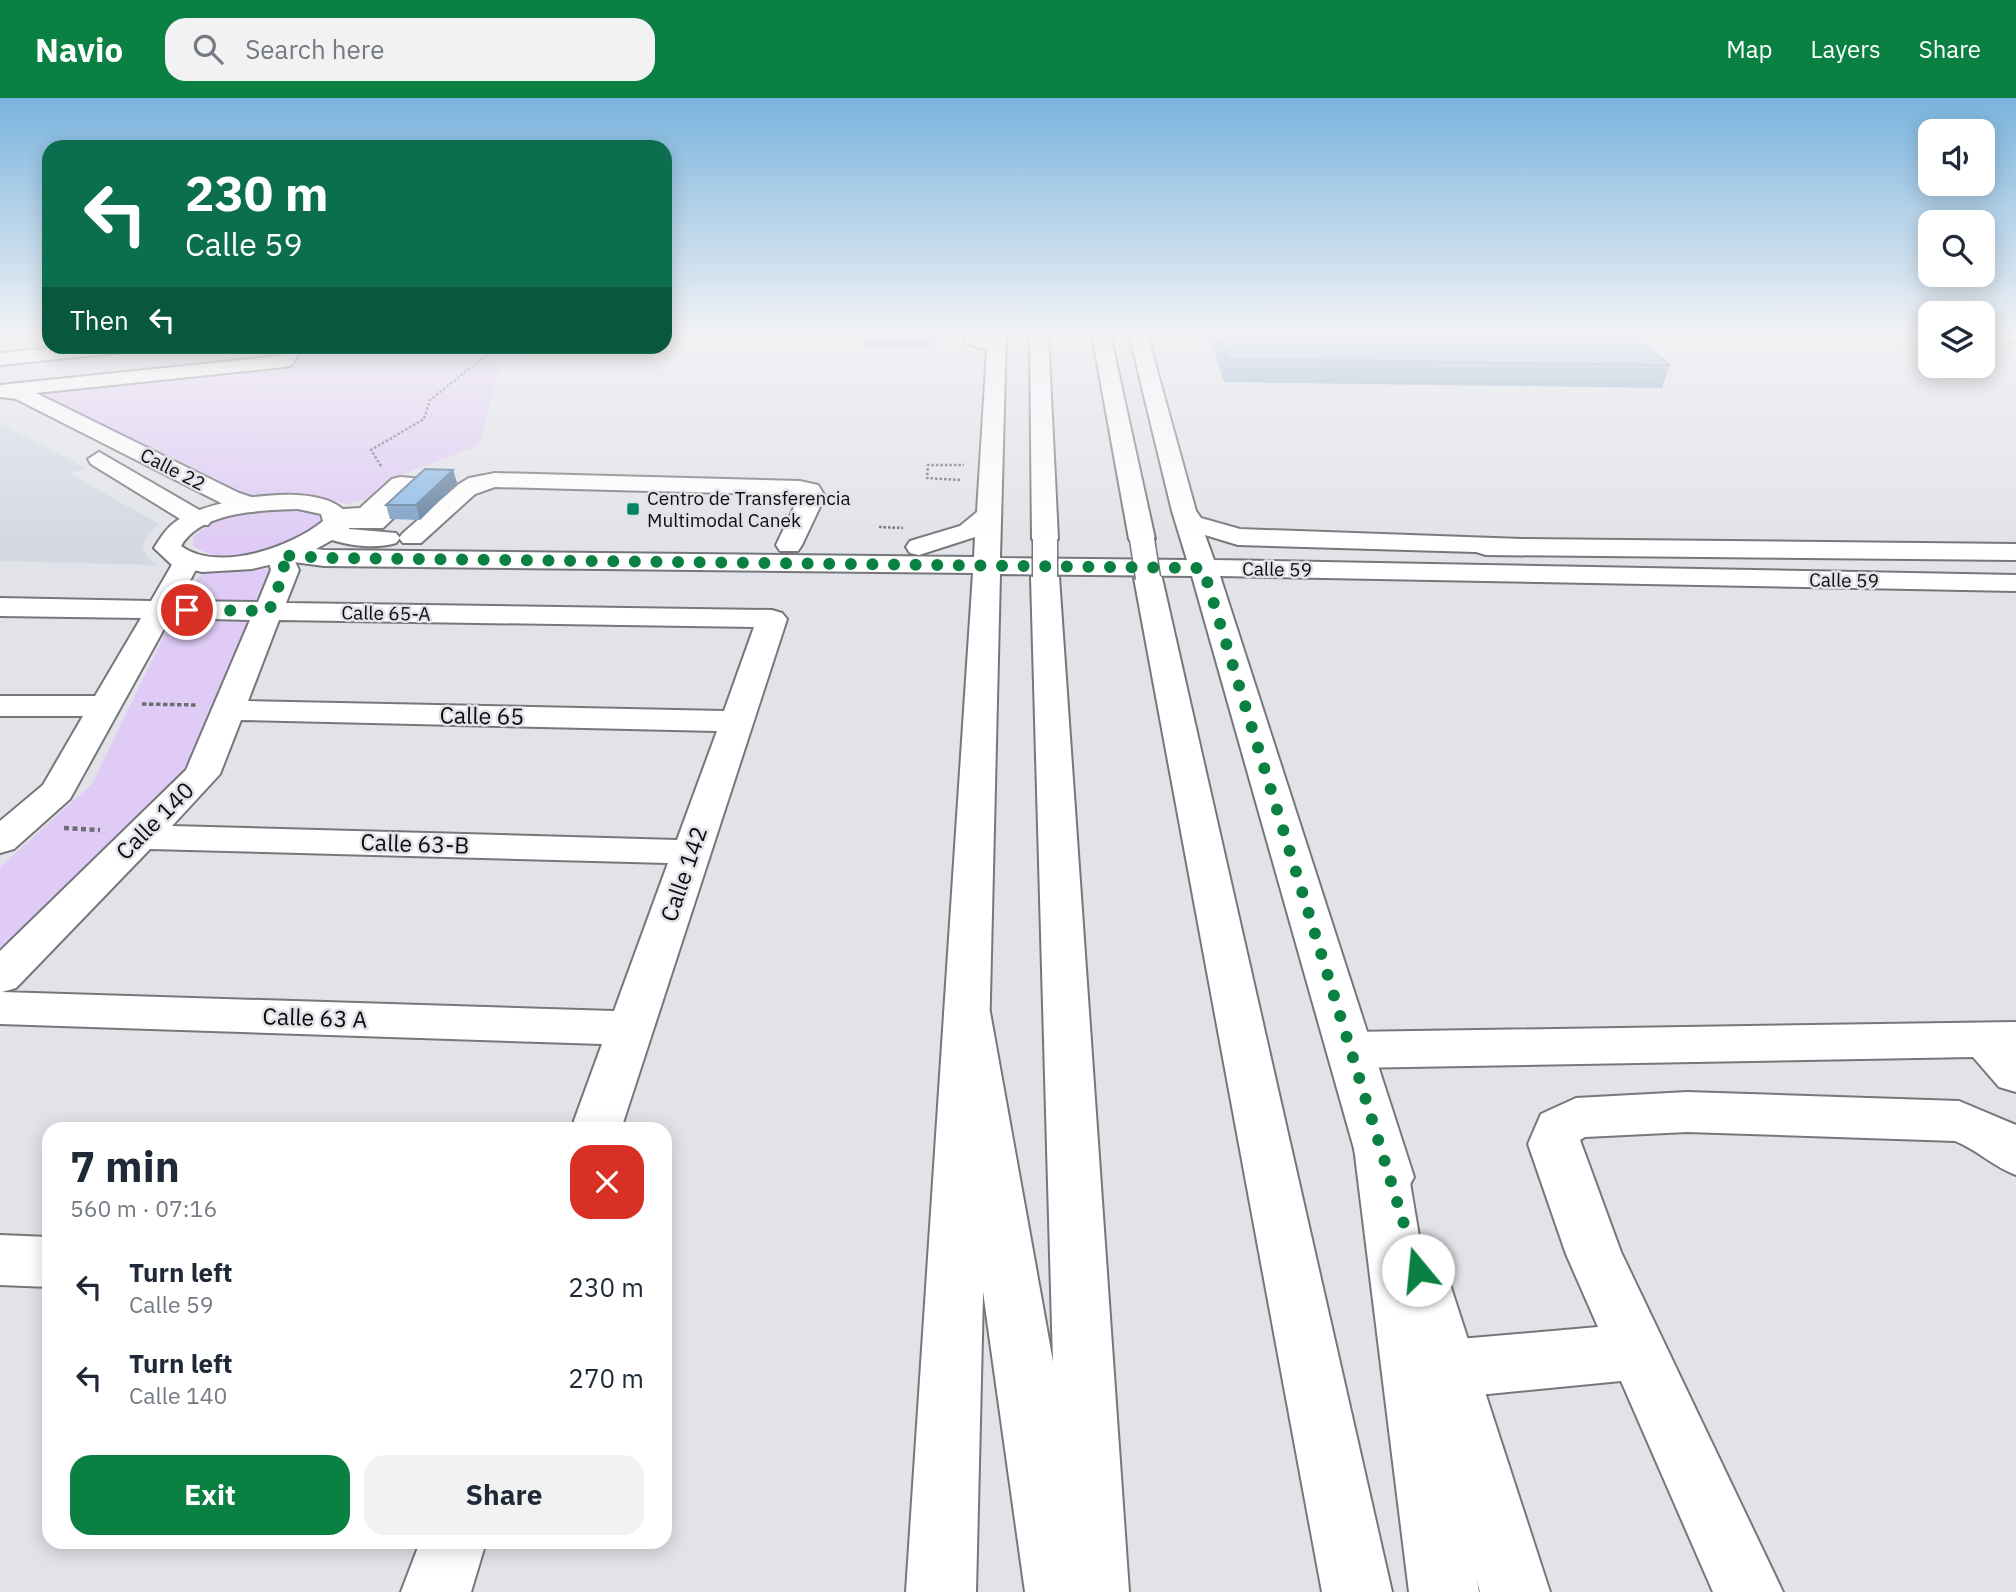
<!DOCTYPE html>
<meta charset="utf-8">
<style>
:root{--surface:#fff;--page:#f2f2f3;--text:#1f2937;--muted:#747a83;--accent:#0b8043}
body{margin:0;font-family:"IBM Plex Sans",sans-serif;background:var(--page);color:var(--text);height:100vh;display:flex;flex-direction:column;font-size:26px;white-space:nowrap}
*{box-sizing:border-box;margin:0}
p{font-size:23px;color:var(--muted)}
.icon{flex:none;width:38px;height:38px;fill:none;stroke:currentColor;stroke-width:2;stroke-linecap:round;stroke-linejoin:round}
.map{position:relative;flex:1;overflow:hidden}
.drawer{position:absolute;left:42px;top:1024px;width:630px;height:427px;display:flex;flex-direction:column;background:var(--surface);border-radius:21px;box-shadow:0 4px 18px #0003}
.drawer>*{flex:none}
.top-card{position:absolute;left:42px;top:42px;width:630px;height:214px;border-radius:21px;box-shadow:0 4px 18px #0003;background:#0b6e4f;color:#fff;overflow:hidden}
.tools{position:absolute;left:1918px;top:21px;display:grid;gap:14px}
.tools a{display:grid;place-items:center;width:77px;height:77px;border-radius:14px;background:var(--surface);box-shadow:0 4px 18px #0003;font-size:35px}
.pin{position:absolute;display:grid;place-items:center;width:60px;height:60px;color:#fff;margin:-30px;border:4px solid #fff;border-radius:50%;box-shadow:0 2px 7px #0007}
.me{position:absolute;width:77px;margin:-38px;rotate:343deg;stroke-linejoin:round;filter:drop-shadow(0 0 5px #0008)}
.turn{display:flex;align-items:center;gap:24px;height:147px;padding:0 28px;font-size:32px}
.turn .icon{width:91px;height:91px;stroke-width:2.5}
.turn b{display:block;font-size:49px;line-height:60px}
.then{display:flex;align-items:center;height:66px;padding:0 28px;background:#0003;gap:14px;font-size:26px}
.round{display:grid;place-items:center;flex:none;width:74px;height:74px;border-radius:21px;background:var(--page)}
.summary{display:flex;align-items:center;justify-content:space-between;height:119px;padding:0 28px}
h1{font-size:42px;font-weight:800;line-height:52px}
.cta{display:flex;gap:14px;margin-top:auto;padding:14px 28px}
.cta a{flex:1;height:80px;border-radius:21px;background:var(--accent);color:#fff;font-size:28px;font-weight:800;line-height:80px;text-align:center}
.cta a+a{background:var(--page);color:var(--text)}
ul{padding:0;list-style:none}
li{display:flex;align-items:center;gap:21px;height:91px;padding:0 28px}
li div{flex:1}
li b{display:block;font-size:26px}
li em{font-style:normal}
header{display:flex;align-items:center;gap:42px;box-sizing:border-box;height:98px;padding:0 35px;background:var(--accent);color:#fff}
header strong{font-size:33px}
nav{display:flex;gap:38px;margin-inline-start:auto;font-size:24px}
.search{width:490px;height:63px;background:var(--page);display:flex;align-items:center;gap:18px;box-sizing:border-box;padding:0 24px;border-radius:21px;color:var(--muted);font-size:26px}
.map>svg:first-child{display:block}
</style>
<header>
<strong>Navio</strong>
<div class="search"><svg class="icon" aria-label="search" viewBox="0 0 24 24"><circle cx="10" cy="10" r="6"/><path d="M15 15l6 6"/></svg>Search here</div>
<nav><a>Map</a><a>Layers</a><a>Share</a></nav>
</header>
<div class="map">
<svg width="2016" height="1494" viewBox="0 0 2016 1494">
<rect width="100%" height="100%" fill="#e1e3e8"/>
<path fill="#d3d8e3" d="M 0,325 L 86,370 L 69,375 L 159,426 L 147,437 L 142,449 L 147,459 L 157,467 L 0,463 Z"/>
<path fill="#dfcbf5" d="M 304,249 L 532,249 L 501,266 L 479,347 L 393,380 L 376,399 L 346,406 L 318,398 L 244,399 L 33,295 L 292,268 Z
M 292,408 L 320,414 L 326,421 L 324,428 C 291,449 230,473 193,448 L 193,440 C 217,413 258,412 292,408 Z
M 275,470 L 258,509 L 180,507 L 201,476 Z
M 173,519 L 254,519 L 188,678 L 0,866 L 0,769 L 92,686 Z"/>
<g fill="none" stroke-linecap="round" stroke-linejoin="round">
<defs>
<path id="minor" d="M 962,236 L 980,236 L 1006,250 L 997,255 L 965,245 Z
M 2000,236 L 2016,236 L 2016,244 Z
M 72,248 L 143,248 L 134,253 L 0,267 L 0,255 Z
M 285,248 L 303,248 L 292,267 L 285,269 L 36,295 L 239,395 L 261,402 L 264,407 L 261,412 L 252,414 L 221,405 L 16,301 L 0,299 L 0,287 L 279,258 Z
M 99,354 L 208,417 L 212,422 L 208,427 L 190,427 L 91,366 L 88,361 Z
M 495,375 L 800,383 L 818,387 L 825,398 L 802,447 L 798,453 L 780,453 L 776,447 L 800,397 L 495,389 L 475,396 L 421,445 L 403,445 L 399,440 L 403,435 L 459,386 L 469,380 Z
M 400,379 L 425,381 L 429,386 L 383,430 L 348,430 L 345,424 L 327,422 L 324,417 L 327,412 L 360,410 L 392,381 Z
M 280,449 L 289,451 L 299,472 L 286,505 L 772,512 L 782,515 L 787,521 L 621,1031 L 571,1031 L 602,946 L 0,926 L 0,853 L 186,672 L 250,522 L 170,520 L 70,701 L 14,751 L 0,755 L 0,723 L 43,687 L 83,618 L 0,618 L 0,598 L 95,598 L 141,520 L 0,518 L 0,500 L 151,503 L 177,458 L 197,458 L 200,464 L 179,503 L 258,504 L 271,472 L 267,457 L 271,451 ZM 279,522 L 754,529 L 724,613 L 248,603 ZM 241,622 L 717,633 L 677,742 L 172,728 L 220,676 ZM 150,751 L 668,765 L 614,913 L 2,894 L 16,890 Z
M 2016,924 L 2016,994 L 1999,989 L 1973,959 L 1349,970 L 1332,964 L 1326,952 L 1332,940 L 1349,934 Z
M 1687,994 L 1959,1003 L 2016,1027 L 2016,1077 C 1993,1069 1978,1052 1955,1043 L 1687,1034 L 1585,1039 L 1580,1042 L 1621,1154 L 1783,1494 L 1713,1494 L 1621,1283 L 1448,1300 L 1427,1291 L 1418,1271 L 1427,1251 L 1448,1242 L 1598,1229 L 1566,1156 L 1528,1046 L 1541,1016 L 1576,1000 Z
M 0,1137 L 49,1139 L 49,1189 L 0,1187 Z
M 420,1444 L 486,1444 L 471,1494 L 401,1494 Z"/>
<path id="major" d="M 988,236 L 1006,236 L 1000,460 L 1187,462 L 1172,413 L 1129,236 L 1147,236 L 1196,413 L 1201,420 L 1240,431 L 1522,441 L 2016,446 L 2016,462 L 1486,457 L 1476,454 L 1238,447 L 1205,437 L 1214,462 L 2016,477 L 2016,493 L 1220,478 L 1414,1079 L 1406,1094 L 1388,1101 L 1370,1094 L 1362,1079 L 1192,478 L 1000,476 L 976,1494 L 906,1494 L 973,475 L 324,468 L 286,463 L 252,471 L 202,474 L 172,467 L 154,450 C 161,439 167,429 178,422 C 211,401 323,380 348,417 L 349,431 L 396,435 L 400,440 L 396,445 C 376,451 351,448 332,442 L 316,451 L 324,452 L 974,459 L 975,439 L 919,457 L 910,455 L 906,449 L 910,443 L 960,428 L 977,414 ZM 298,411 L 321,416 L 323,423 C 292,449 218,475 181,448 C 201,413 263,412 298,411 Z
M 1418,1149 L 1438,1156 L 1446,1174 L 1550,1494 L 1480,1494 L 1390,1174 L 1398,1156 Z"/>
<path id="highway" d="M 1030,236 L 1048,236 L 1058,441 L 1054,447 L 1036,447 L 1032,441 Z
M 1092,236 L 1110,236 L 1155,441 L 1151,447 L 1133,447 L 1129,441 Z
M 1045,471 L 1055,473 L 1059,479 L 1129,1494 L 1025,1494 L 944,914 L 951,902 L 967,898 L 983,902 L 990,914 L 1053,1264 L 1031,479 L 1035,473 Z
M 1148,472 L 1158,474 L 1162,480 L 1392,1494 L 1322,1494 L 1134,480 L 1138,474 Z
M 1379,1028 L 1397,1034 L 1404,1049 L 1479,1494 L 1409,1494 L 1354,1049 L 1361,1034 Z"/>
</defs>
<use href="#minor" stroke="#75777b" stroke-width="4"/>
<use href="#major" stroke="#75777b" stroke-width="4"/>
<use href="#highway" stroke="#75777b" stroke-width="4"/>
<path stroke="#6d6e72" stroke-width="2.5" stroke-dasharray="2.5 2" stroke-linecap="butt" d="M 381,368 L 371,352 L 424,321 L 430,302 L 498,248
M 960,382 L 927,380 L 928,367 L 964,367
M 879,429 L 903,430"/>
<path stroke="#6d6e72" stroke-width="3.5" stroke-dasharray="4.5 2.5" stroke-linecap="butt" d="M 142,606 L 196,607"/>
<path stroke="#6d6e72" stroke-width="4.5" stroke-dasharray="5 3.5" stroke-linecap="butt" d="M 64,730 L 100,732"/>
<use href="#minor" fill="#fff" fill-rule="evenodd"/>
<use href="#major" fill="#fff" fill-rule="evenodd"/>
<use href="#highway" fill="#fff" fill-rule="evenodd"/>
<defs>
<path id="highway-bridge" d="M 1045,441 L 1045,479
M 1142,441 L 1148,480"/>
</defs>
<use href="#highway-bridge" stroke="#75777b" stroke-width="27" stroke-linecap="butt"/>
<use href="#highway-bridge" stroke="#fff" stroke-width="24"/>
</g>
<path fill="#7ba0c4" d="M 862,236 L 935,236 L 933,248 L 863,248 Z
M 1211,236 L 1630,236 L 1670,267 L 1662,290 L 1224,284 L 1210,240 Z
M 453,372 L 457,385 L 420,422 L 390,421 L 386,407 Z"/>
<path fill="#6482a0" d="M 453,372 L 457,385 L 420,422 L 416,407 Z"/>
<path fill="#8fbae4" stroke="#6482a0" stroke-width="2" d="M 1218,236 L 1630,236 L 1670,267 L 1227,261 Z
M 425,371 L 453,372 L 416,407 L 386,407 Z"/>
<linearGradient id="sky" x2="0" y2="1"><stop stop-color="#7ab4de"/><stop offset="0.53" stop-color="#f2f2f5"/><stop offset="1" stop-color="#f2f2f5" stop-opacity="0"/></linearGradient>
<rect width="2016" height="445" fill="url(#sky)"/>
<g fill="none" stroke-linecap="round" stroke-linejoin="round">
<path stroke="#0b8043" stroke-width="12" stroke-dasharray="0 21.6" d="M 187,512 L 269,513 L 285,472 L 280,457 L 324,460 L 1203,470 L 1418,1172"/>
</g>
<rect fill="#018365" stroke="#e1e3e8" stroke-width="2.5" x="626" y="404" width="14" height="14" rx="3.5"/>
<g text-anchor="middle" stroke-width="5" stroke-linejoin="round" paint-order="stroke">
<g font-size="19" fill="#0c0d0f" stroke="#e1e3e8">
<text transform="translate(173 371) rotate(27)" y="7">Calle 22</text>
<text transform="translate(1277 471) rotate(1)" y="7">Calle 59</text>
<text transform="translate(1844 482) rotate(1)" y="7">Calle 59</text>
<text transform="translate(386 515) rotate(1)" y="7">Calle 65-A</text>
</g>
<g font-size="19" fill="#0c0d0f" stroke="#e1e3e8" text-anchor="start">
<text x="647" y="407">Centro de Transferencia<tspan x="647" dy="22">Multimodal Canek</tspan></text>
</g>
<g font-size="23" fill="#0c0d0f" stroke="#e1e3e8">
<text transform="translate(482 618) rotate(1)" y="8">Calle 65</text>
<text transform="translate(155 723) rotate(-45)" y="8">Calle 140</text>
<text transform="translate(415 746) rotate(2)" y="8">Calle 63-B</text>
<text transform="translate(684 776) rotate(-71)" y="8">Calle 142</text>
<text transform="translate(315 920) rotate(2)" y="8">Calle 63 A</text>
</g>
</g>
</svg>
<div class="tools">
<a><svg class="icon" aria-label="sound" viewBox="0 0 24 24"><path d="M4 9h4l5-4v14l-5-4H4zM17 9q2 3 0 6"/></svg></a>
<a><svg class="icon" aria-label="search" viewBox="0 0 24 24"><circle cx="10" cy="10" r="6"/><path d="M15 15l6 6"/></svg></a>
<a><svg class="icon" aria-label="layers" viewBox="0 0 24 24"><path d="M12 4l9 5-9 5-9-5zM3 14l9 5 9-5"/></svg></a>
</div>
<div class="pin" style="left:187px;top:512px;background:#d93025"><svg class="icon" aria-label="arrive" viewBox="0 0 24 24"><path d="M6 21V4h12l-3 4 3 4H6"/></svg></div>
<svg class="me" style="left:1418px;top:1172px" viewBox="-20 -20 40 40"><circle r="19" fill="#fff"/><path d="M0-13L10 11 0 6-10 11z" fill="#0b8043"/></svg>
<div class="top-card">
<div class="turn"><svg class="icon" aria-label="left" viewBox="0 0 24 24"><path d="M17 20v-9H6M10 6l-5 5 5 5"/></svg><div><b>230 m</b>Calle 59</div></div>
<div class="then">Then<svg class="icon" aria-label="left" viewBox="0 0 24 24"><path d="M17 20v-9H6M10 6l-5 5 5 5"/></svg></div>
</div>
<section class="drawer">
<div class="summary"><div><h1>7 min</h1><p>560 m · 07:16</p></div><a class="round" style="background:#d93025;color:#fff"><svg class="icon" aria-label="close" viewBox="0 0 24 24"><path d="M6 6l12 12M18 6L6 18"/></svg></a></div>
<ul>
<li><svg class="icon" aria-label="left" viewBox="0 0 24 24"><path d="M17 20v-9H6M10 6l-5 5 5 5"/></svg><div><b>Turn left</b><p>Calle 59</p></div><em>230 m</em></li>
<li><svg class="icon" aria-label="left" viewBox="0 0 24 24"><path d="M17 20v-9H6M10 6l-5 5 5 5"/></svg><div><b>Turn left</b><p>Calle 140</p></div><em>270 m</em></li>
</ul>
<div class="cta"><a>Exit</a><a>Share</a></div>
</section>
</div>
